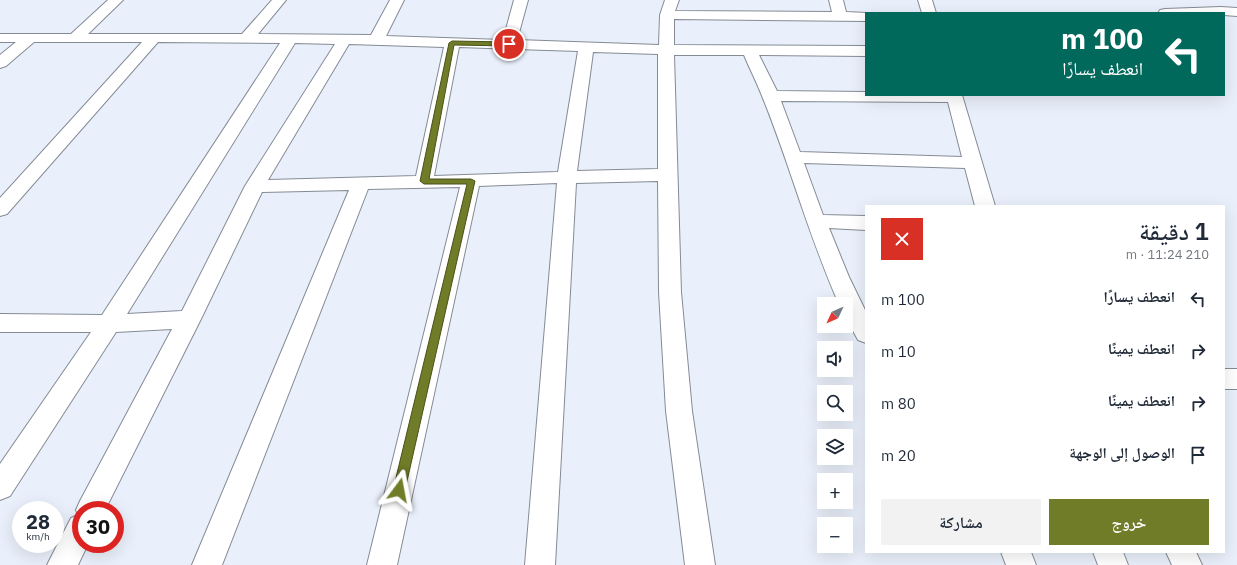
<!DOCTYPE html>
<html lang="ar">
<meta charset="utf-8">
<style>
:root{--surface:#fff;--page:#f2f2f3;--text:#1f2937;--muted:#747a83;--accent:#717c28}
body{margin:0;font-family:"IBM Plex Sans","Noto Naskh Arabic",sans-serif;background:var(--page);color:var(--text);direction:rtl;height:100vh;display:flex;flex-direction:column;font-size:15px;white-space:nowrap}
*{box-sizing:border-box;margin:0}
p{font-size:13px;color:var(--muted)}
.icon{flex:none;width:22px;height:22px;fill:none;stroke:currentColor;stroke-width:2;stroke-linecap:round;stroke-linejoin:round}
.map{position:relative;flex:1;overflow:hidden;direction:ltr}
.side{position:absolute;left:865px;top:205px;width:360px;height:348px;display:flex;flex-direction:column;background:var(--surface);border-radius:0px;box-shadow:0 4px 16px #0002;direction:rtl}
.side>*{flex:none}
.banner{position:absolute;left:865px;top:12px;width:360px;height:84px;border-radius:0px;box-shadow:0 4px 16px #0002;direction:rtl;background:#00695c;color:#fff;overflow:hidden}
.needle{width:26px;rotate:226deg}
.controls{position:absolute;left:817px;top:297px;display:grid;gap:8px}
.controls a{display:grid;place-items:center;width:36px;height:36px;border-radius:0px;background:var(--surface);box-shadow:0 4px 16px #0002;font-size:20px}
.speed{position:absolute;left:12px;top:501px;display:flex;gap:8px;font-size:20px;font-weight:700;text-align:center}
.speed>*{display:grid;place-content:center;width:52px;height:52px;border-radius:50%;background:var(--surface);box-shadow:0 4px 16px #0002;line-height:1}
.speed small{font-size:10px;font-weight:400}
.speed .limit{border:6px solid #d22;background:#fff;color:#111}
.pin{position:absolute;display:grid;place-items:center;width:34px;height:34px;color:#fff;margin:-17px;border:2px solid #fff;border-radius:50%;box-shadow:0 1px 4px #0007}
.me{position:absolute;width:44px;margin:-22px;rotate:13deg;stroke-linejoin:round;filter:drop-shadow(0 0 3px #0008)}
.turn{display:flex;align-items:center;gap:14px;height:84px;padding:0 16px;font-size:18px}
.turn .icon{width:52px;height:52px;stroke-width:2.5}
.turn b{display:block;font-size:28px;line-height:34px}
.round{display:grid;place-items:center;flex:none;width:42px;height:42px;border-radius:0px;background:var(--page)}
.summary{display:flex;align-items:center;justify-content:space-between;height:68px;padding:0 16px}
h1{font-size:24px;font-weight:600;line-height:30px}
.cta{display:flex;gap:8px;margin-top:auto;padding:8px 16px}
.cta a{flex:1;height:46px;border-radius:0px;background:var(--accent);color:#fff;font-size:16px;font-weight:600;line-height:46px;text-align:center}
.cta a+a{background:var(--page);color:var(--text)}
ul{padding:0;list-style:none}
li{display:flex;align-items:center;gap:12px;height:52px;padding:0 16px}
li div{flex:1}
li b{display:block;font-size:15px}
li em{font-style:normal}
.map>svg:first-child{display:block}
</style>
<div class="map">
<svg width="1237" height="565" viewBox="0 0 1237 565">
<rect width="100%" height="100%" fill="#eaf0fb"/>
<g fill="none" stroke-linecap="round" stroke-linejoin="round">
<defs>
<path id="minor" d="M 108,0 L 123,0 L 88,34 L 242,34 L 272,0 L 286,0 L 258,34 L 371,35 L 390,0 L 404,0 L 386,36 L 503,40 L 514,0 L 528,0 L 517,40 L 659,45 L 660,15 L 665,0 L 679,0 L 675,11 L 832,12 L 829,0 L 843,0 L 846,12 L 867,13 L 866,21 L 674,19 L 674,45 L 866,46 L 866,56 L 759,55 L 777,91 L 866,92 L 866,95 L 962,95 L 995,206 L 975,206 L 965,168 L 804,163 L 823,215 L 866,216 L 866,230 L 829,228 L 849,277 L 866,312 L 866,343 L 858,340 L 846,318 L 846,304 L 839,304 C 808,235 789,161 760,91 C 755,79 749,67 744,55 L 674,55 L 681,292 L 692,411 L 715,565 L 685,565 L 666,411 L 659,292 L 658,181 L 576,183 L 555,565 L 525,565 L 557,183 L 479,186 L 397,565 L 367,565 L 460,187 L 368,189 L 222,565 L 192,565 L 349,190 L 262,192 L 201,319 L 105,510 L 81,510 L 81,544 L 88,544 L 78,565 L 47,565 L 71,518 L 78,515 L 76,510 L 80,501 L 172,329 L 116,332 L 10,496 L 0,500 L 0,464 L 91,332 L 0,332 L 0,314 L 102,315 L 280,43 L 158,42 L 7,214 L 0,216 L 0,198 L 142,42 L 34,42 L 6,66 L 0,68 L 0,55 L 16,42 L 0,42 L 0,34 L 71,34 ZM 295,43 L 335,44 L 245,186 L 182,311 L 127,314 ZM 349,44 L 444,47 L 416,176 L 268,180 ZM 459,47 L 578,51 L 558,172 L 434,176 ZM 593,52 L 658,54 L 658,169 L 577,171 ZM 781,101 L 948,102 L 962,157 L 800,152 Z
M 918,0 L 932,0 L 936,13 L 922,13 Z
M 1221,7 L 1237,8 L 1237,16 L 1224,15 L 1224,13 L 1158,13 L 1160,10 L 1165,9 Z
M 1224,369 L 1237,369 L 1237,389 L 1224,389 Z
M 1001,552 L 1031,552 L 1036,565 L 1006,565 Z
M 1093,552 L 1123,552 L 1128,565 L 1098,565 Z
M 1166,552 L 1196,552 L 1202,565 L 1172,565 Z"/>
</defs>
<use href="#minor" stroke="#858b95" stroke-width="2"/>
<use href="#minor" fill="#fff" fill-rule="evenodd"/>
</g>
<path fill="#717c28" stroke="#49511a" d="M 452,41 L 509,42 L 513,44 L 509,46 L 454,45 L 429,179 L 471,179 L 475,181 L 405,490 L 403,494 L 399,496 L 395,494 L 393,490 L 467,184 L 424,184 L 420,181 L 449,43 Z"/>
</svg>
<div class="controls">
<a><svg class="needle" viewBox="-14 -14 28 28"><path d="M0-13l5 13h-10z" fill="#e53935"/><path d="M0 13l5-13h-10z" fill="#747a83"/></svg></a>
<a><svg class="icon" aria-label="sound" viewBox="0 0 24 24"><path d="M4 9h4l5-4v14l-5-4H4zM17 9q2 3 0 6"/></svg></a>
<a><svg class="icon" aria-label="search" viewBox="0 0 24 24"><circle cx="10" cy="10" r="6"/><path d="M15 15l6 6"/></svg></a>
<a><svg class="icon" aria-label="layers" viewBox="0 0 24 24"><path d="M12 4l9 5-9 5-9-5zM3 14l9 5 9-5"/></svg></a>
<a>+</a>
<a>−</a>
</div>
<div class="speed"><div>28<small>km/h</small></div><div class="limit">30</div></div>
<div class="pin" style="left:509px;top:44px;background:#d93025"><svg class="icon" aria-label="arrive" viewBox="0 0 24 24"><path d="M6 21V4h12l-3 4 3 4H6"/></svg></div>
<svg class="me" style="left:399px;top:490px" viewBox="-20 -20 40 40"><path d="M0-17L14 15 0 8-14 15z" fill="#717c28" stroke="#fff" stroke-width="4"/></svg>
<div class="banner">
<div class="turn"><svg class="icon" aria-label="left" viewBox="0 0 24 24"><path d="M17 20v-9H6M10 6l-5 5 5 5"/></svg><div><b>100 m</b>انعطف يسارًا</div></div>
</div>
<section class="side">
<div class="summary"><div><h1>1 دقيقة</h1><p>210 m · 11:24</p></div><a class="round" style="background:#d93025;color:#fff"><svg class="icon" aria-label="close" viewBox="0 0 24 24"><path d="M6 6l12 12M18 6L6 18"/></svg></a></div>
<ul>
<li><svg class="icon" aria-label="left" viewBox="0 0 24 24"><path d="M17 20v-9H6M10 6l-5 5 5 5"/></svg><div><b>انعطف يسارًا</b></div><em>100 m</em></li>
<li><svg class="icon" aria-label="right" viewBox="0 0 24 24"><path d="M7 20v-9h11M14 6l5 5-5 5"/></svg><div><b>انعطف يمينًا</b></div><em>10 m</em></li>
<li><svg class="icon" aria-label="right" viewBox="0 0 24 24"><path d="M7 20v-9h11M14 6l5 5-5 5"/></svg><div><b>انعطف يمينًا</b></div><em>80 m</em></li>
<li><svg class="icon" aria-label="arrive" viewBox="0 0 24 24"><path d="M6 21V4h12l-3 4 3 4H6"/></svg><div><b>الوصول إلى الوجهة</b></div><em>20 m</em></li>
</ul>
<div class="cta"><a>خروج</a><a>مشاركة</a></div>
</section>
</div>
